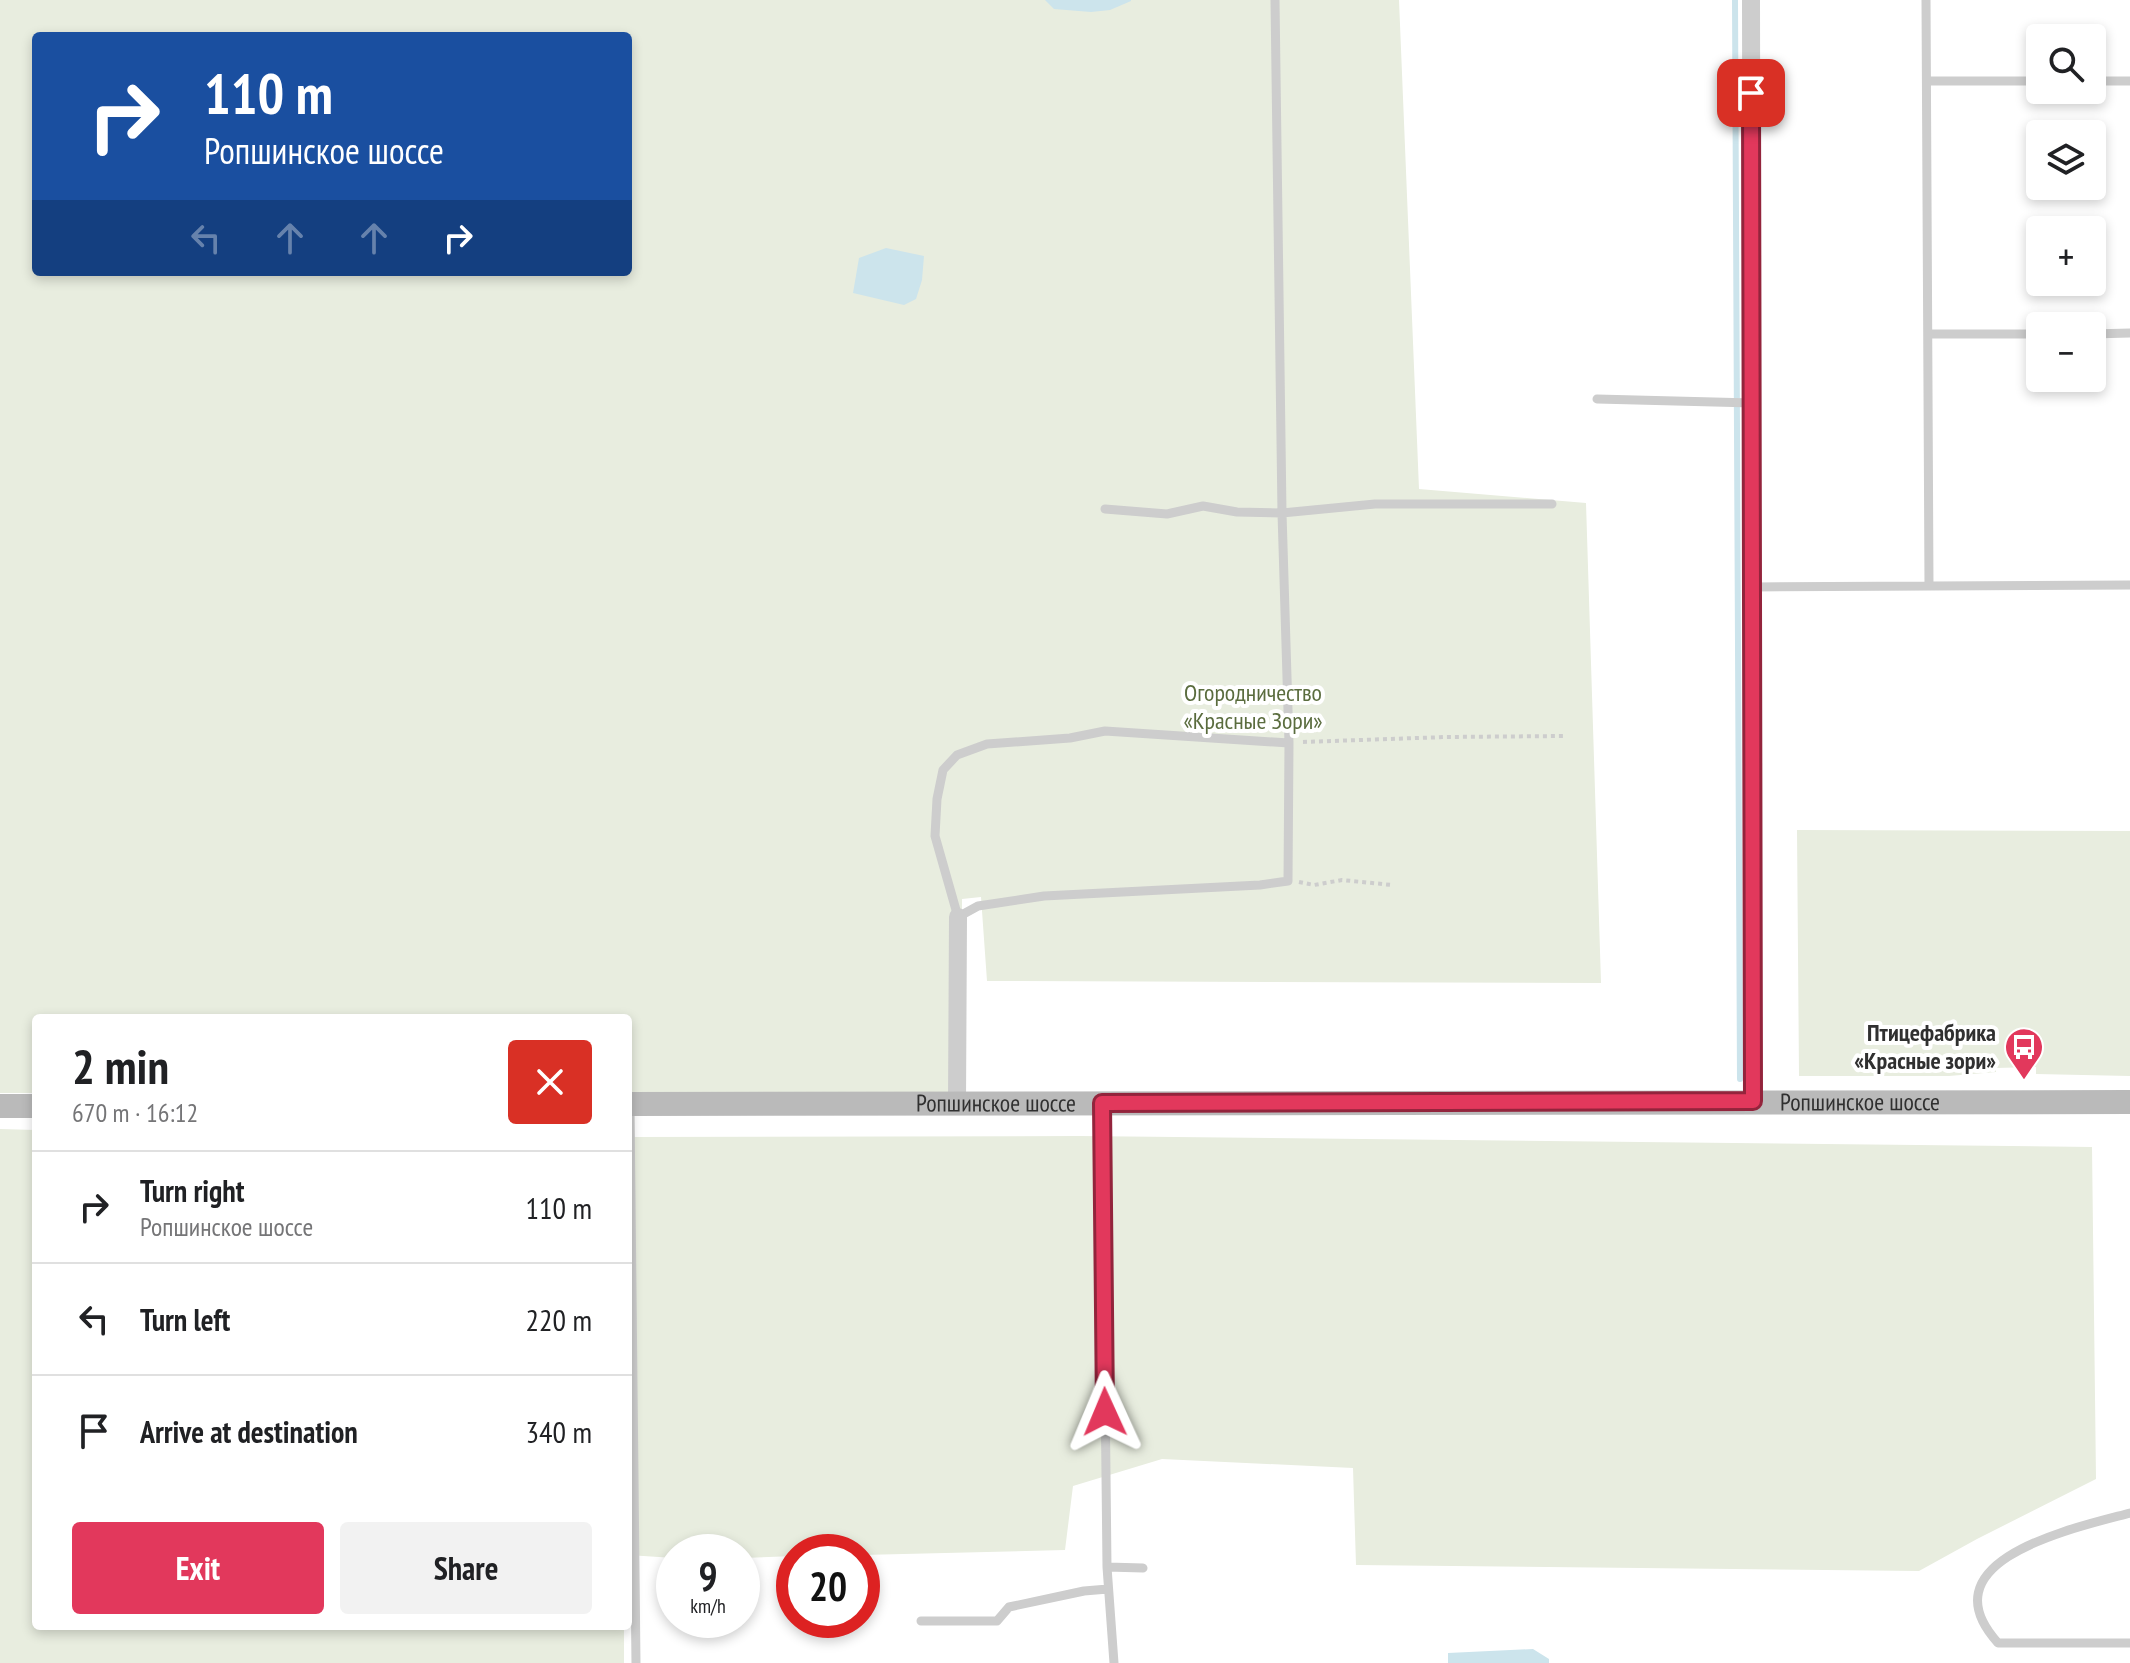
<!DOCTYPE html>
<meta charset="utf-8">
<style>
:root{--surface:#fff;--page:#f2f2f2;--text:#202124;--muted:#757577;--line:#e0e0e0;--accent:#e2385c}
body{margin:0;font-family:"PT Sans Narrow",sans-serif;background:var(--page);color:var(--text);height:100vh;display:flex;flex-direction:column;font-size:30px;white-space:nowrap}
*{box-sizing:border-box;margin:0}
p{font-size:26px;color:var(--muted)}
.icon{flex:none;width:44px;height:44px;fill:none;stroke:currentColor;stroke-width:2;stroke-linecap:round;stroke-linejoin:round}
.map{position:relative;flex:1;overflow:hidden}
.side{position:absolute;left:32px;top:1014px;width:600px;height:616px;display:flex;flex-direction:column;background:var(--surface);border-radius:8px;box-shadow:0 4px 12px #0003}
.side>*{flex:none}
.hud{position:absolute;left:32px;top:32px;width:600px;height:244px;border-radius:8px;box-shadow:0 4px 12px #0003;background:#1a4fa0;color:#fff;overflow:hidden}
.buttons{position:absolute;left:2026px;top:24px;display:grid;gap:16px}
.buttons a{display:grid;place-items:center;width:80px;height:80px;border-radius:8px;background:var(--surface);box-shadow:0 4px 12px #0003;font-size:40px}
.speed{position:absolute;left:656px;top:1534px;display:flex;gap:16px;font-size:40px;font-weight:700;text-align:center}
.speed>*{display:grid;place-content:center;width:104px;height:104px;border-radius:50%;background:var(--surface);box-shadow:0 4px 12px #0003;line-height:1}
.speed small{font-size:20px;font-weight:400}
.speed .limit{border:12px solid #d22;background:#fff;color:#111}
.pin{position:absolute;display:grid;place-items:center;width:68px;height:68px;color:#fff;margin:-34px;border-radius:16px;box-shadow:0 4px 12px #0006}
.me{position:absolute;width:88px;margin:-44px;rotate:359deg;stroke-linejoin:round;filter:drop-shadow(0 0 6px #0008)}
.turn{display:flex;align-items:center;gap:28px;height:168px;padding:0 40px;font-size:36px}
.turn .icon{width:104px;height:104px;stroke-width:2.5}
.turn b{display:block;font-size:56px;line-height:68px}
.lanes{display:flex;align-items:center;height:76px;padding:0 40px;background:#0003;justify-content:center;gap:40px;direction:ltr}
.lanes .off{opacity:.35}
.round{display:grid;place-items:center;flex:none;width:84px;height:84px;border-radius:8px;background:var(--page)}
.headline{display:flex;align-items:center;justify-content:space-between;height:136px;padding:0 40px}
h1{font-size:48px;font-weight:600;line-height:60px}
.button{display:flex;gap:16px;margin-top:auto;padding:16px 40px}
.button a{flex:1;height:92px;border-radius:8px;background:var(--accent);color:#fff;font-size:32px;font-weight:600;line-height:92px;text-align:center}
.button a+a{background:var(--page);color:var(--text)}
ul{padding:0;list-style:none}
li{display:flex;align-items:center;gap:24px;height:112px;padding:0 40px;border-top:2px solid var(--line)}
li div{flex:1}
li b{display:block;font-size:30px}
li em{font-style:normal}
.map>svg:first-child{display:block}
</style>
<div class="map">
<svg width="2130" height="1663" viewBox="0 0 2130 1663">
<rect width="100%" height="100%" fill="#fff"/>
<path fill="#e8eddf" fill-rule="evenodd" d="M 0,0 L 1399,0 L 1419,489 L 1586,503 L 1601,983 L 987,981 L 981,897 L 962,899 L 961,1093 L 628,1093 L 628,1018 L 36,1018 L 36,1093 L 0,1093 ZM 36,36 L 628,36 L 628,272 L 36,272 Z
M 1797,830 L 2130,831 L 2130,1076 L 2036,1074 L 2036,1067 L 1996,1068 L 1996,1072 L 1949,1076 L 1799,1076 Z
M 0,1129 L 36,1130 L 36,1626 L 624,1626 L 624,1663 L 0,1663 Z
M 1079,1136 L 2092,1147 L 2096,1479 L 1977,1539 L 1919,1571 L 1356,1565 L 1353,1468 L 1162,1459 L 1073,1486 L 1065,1550 L 862,1555 L 862,1552 L 794,1552 L 794,1556 L 742,1558 L 742,1552 L 674,1552 L 674,1558 L 628,1555 L 628,1137 Z"/>
<path fill="#cce4ec" d="M 1045,0 L 1131,0 L 1131,1 L 1110,10 L 1091,12 L 1054,9 Z
M 886,248 L 924,256 L 922,280 L 916,299 L 904,305 L 853,293 L 859,258 Z
M 1533,1649 L 1549,1659 L 1549,1663 L 1448,1663 L 1448,1653 Z"/>
<g fill="none" stroke-linecap="round" stroke-linejoin="round">
<path stroke="#cce4ec" stroke-width="6" d="M 1735,0 L 1740,1079"/>
<path stroke="#cdcdcd" stroke-width="4" stroke-dasharray="4 4" stroke-linecap="butt" d="M 1303,742 L 1446,737 L 1564,736
M 1299,882 L 1314,885 L 1342,880 L 1392,885"/>
<path stroke="#cdcdcd" stroke-width="9" d="M 1275,0 L 1282,513 L 1289,743 L 1288,881 L 1260,885 L 1044,896 L 978,906 L 958,917 L 935,836 L 937,799 L 943,770 L 957,755 L 987,744 L 1070,738 L 1105,731 L 1289,743
M 1926,0 L 1929,586
M 1927,81 L 2040,81
M 2092,81 L 2130,81
M 1928,334 L 2040,334
M 2092,334 L 2130,333
M 1597,399 L 1753,403
M 1105,509 L 1167,514 L 1203,506 L 1237,512 L 1282,513 L 1375,504 L 1552,504
M 1754,587 L 2130,585
M 630,1106 L 636,1663
M 1102,1107 L 1107,1567 L 1114,1663
M 2130,1513 C 2074,1528 1923,1560 1998,1643 L 2130,1643
M 1107,1567 L 1143,1568
M 921,1621 L 997,1621 L 1009,1607 L 1084,1591 L 1108,1589"/>
<path stroke="#cdcdcd" stroke-width="18" d="M 1751,0 L 1753,1101
M 957,1103 L 958,917"/>
<g stroke="#bababa" stroke-width="24">
<path id="s1" d="M 628,1104 L 2130,1102"/>
<path d="M 0,1106 L 36,1106"/>
</g>
</g>
<g fill="none" stroke-linecap="round" stroke-linejoin="round">
<defs>
<path id="route" d="M 1105,1412 L 1102,1103 L 1753,1101 L 1751,93"/>
</defs>
<use href="#route" stroke="#93243c" stroke-width="20"/>
<use href="#route" stroke="#e2385c" stroke-width="14"/>
</g>
<defs>
<symbol id="bus-pin" viewBox="-11 -11 22 30"><path d="M0 17L-7.5 6A9.5 9.5 0 1 1 7.5 6Z" fill="#e2385c" stroke="#fff"/><path d="M-5-6H5V4H4V6H2V4H-2V6H-4V4H-5ZM-3.5-4V0h7V-4ZM-3.5 1.2v1.5H-2V1.2ZM2 1.2v1.5H3.5V1.2Z" fill="#fff"/></symbol>
</defs>
<g fill-rule="evenodd">
<use href="#bus-pin" x="2002" y="1025" width="44" height="60"/>
</g>
<g text-anchor="middle" stroke-width="8" stroke-linejoin="round" paint-order="stroke">
<g font-size="24" fill="#5a6c3e" stroke="#fff">
<text x="1253" y="701">Огородничество<tspan x="1253" dy="28">«Красные Зори»</tspan></text>
</g>
<g font-size="24" font-weight="bold" fill="#303030" stroke="#fff" text-anchor="end">
<text x="1996" y="1041">Птицефабрика<tspan x="1996" dy="28">«Красные зори»</tspan></text>
</g>
<g font-size="24" fill="#303030" stroke="#fff">
<text dy="8" stroke="none"><textPath href="#s1" startOffset="1232">Ропшинское шоссе</textPath></text>
<text dy="8" stroke="none"><textPath href="#s1" startOffset="368">Ропшинское шоссе</textPath></text>
</g>
</g>
</svg>
<div class="buttons">
<a><svg class="icon" aria-label="search" viewBox="0 0 24 24"><circle cx="10" cy="10" r="6"/><path d="M15 15l6 6"/></svg></a>
<a><svg class="icon" aria-label="layers" viewBox="0 0 24 24"><path d="M12 4l9 5-9 5-9-5zM3 14l9 5 9-5"/></svg></a>
<a>+</a>
<a>−</a>
</div>
<div class="speed"><div>9<small>km/h</small></div><div class="limit">20</div></div>
<div class="pin" style="left:1751px;top:93px;background:#d93025"><svg class="icon" aria-label="arrive" viewBox="0 0 24 24"><path d="M6 21V4h12l-3 4 3 4H6"/></svg></div>
<svg class="me" style="left:1105px;top:1412px" viewBox="-20 -20 40 40"><path d="M0-17L14 15 0 8-14 15z" fill="#e2385c" stroke="#fff" stroke-width="4"/></svg>
<div class="hud">
<div class="turn"><svg class="icon" aria-label="right" viewBox="0 0 24 24"><path d="M7 20v-9h11M14 6l5 5-5 5"/></svg><div><b>110 m</b>Ропшинское шоссе</div></div>
<div class="lanes"><svg class="icon off" aria-label="left" viewBox="0 0 24 24"><path d="M17 20v-9H6M10 6l-5 5 5 5"/></svg><svg class="icon off" aria-label="ahead" viewBox="0 0 24 24"><path d="M12 20V5M6 11l6-6 6 6"/></svg><svg class="icon off" aria-label="ahead" viewBox="0 0 24 24"><path d="M12 20V5M6 11l6-6 6 6"/></svg><svg class="icon" aria-label="right" viewBox="0 0 24 24"><path d="M7 20v-9h11M14 6l5 5-5 5"/></svg></div>
</div>
<section class="side">
<div class="headline"><div><h1>2 min</h1><p>670 m · 16:12</p></div><a class="round" style="background:#d93025;color:#fff"><svg class="icon" aria-label="close" viewBox="0 0 24 24"><path d="M6 6l12 12M18 6L6 18"/></svg></a></div>
<ul>
<li><svg class="icon" aria-label="right" viewBox="0 0 24 24"><path d="M7 20v-9h11M14 6l5 5-5 5"/></svg><div><b>Turn right</b><p>Ропшинское шоссе</p></div><em>110 m</em></li>
<li><svg class="icon" aria-label="left" viewBox="0 0 24 24"><path d="M17 20v-9H6M10 6l-5 5 5 5"/></svg><div><b>Turn left</b></div><em>220 m</em></li>
<li><svg class="icon" aria-label="arrive" viewBox="0 0 24 24"><path d="M6 21V4h12l-3 4 3 4H6"/></svg><div><b>Arrive at destination</b></div><em>340 m</em></li>
</ul>
<div class="button"><a>Exit</a><a>Share</a></div>
</section>
</div>
